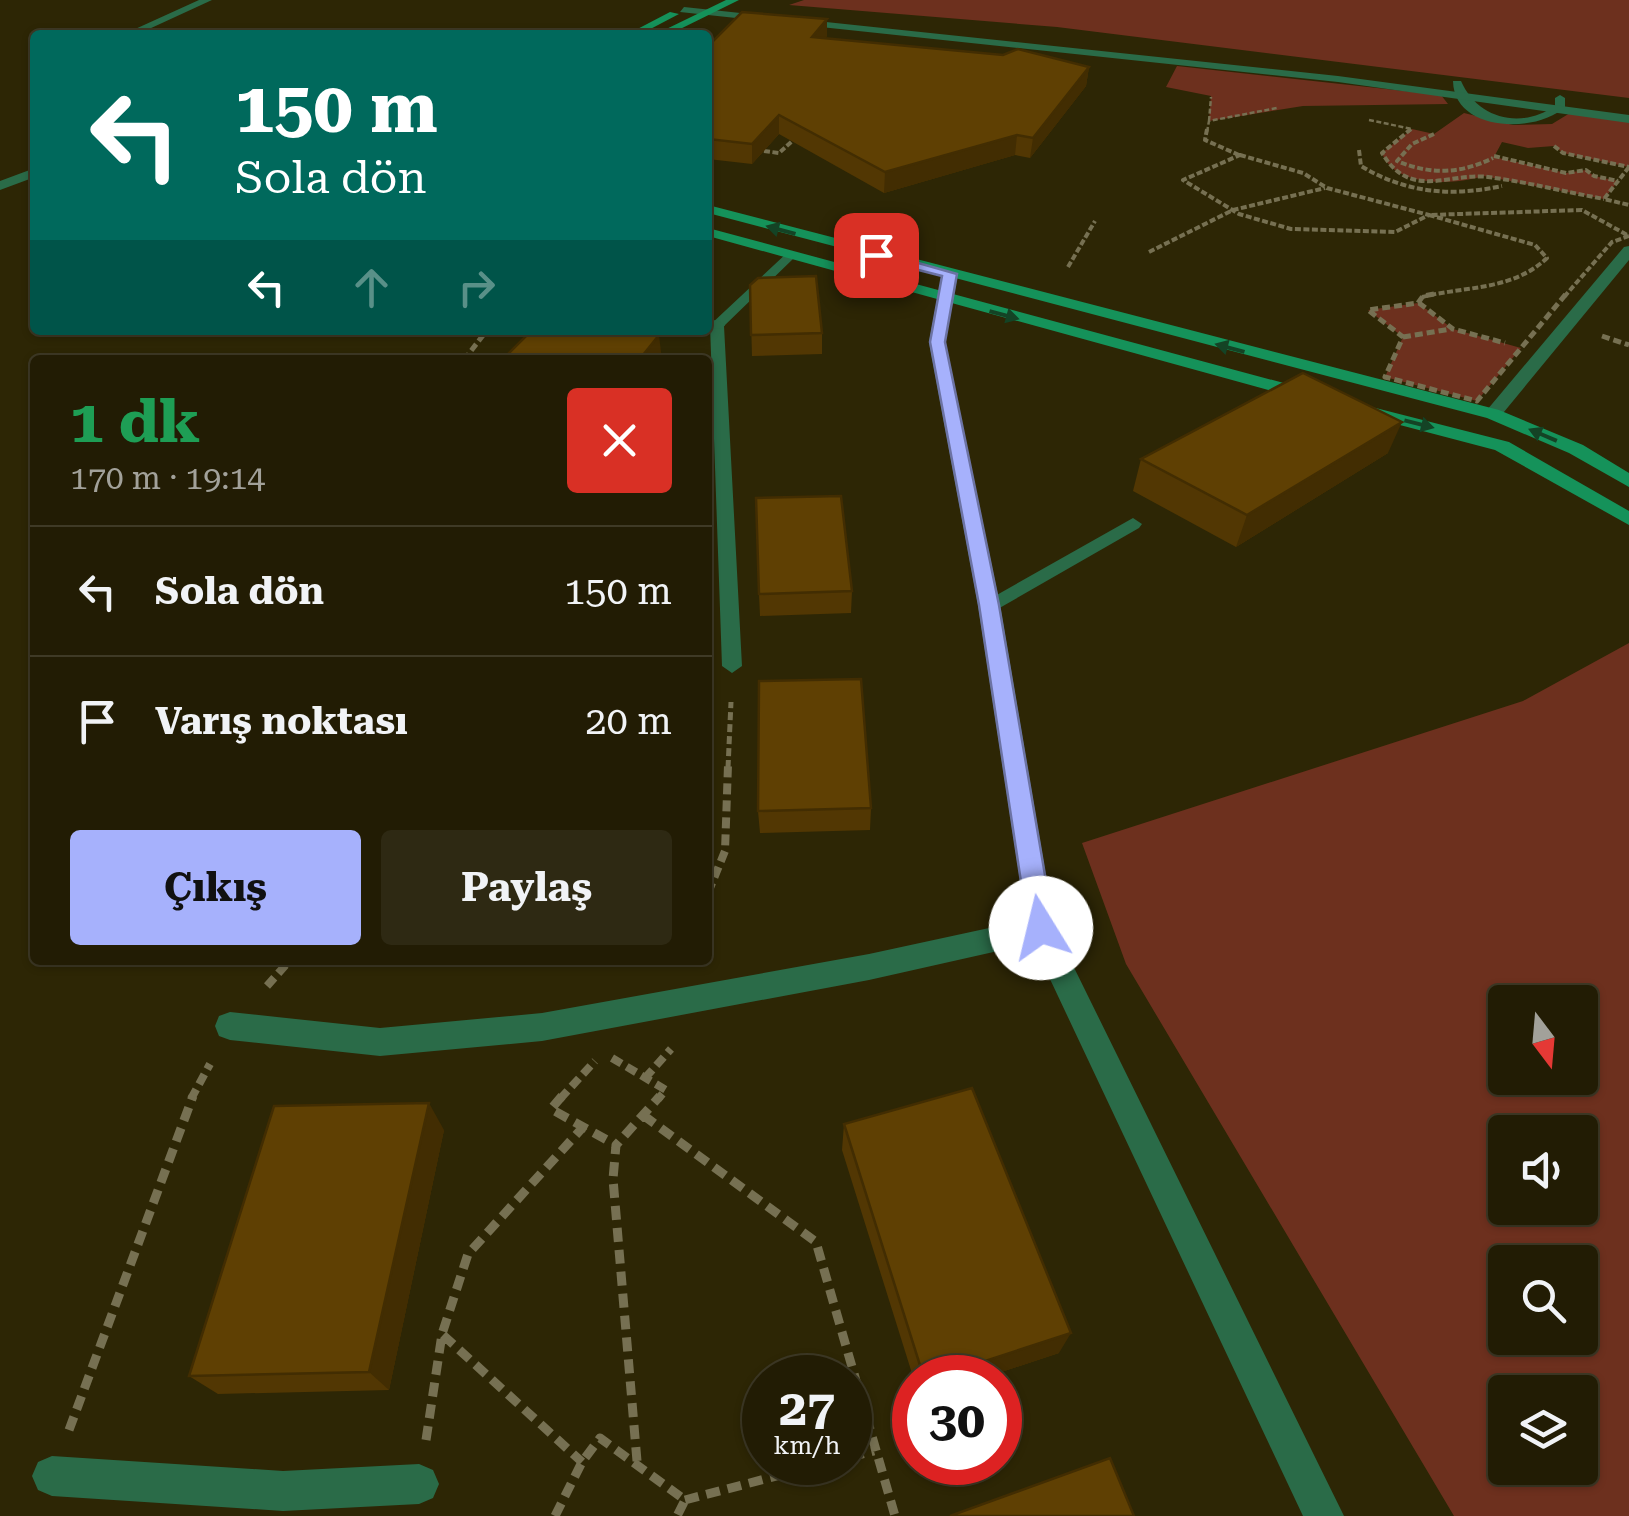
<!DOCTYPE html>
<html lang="tr">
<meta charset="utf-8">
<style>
:root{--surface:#221c04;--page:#2e2913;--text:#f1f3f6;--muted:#a2a19a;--line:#3f3a26;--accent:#a6b1fc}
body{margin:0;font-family:"Roboto Serif",serif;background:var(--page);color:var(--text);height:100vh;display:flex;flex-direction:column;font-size:38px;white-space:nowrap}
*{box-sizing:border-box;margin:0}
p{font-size:32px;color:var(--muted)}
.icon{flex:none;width:55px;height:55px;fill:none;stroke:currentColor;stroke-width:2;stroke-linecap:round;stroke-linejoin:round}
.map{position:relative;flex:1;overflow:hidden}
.drawer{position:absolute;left:30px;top:355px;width:682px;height:610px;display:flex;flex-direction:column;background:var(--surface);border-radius:10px;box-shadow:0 2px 8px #0004,0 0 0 2px var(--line)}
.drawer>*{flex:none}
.banner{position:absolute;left:30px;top:30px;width:682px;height:305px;border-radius:10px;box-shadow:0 2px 8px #0004,0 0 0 2px var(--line);background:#00695c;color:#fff;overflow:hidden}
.needle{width:65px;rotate:164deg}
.tools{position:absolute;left:1488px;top:985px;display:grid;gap:20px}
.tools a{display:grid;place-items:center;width:110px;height:110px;border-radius:10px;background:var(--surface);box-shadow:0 2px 8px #0004,0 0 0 2px var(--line);font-size:50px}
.speed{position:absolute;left:742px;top:1355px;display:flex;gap:20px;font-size:50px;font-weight:700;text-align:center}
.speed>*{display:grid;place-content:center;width:130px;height:130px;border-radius:50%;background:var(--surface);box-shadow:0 2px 8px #0004,0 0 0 2px var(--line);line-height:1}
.speed small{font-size:25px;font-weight:400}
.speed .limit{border:15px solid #d22;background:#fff;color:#111}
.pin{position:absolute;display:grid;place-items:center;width:85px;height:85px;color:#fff;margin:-42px;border-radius:20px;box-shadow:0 5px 15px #0006}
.me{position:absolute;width:110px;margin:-55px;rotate:351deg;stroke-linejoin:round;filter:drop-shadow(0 0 8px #0008)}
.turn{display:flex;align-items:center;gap:35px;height:210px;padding:0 40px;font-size:45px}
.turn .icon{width:130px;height:130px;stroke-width:2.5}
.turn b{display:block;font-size:70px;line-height:85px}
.lanes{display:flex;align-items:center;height:95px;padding:0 40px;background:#0003;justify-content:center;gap:50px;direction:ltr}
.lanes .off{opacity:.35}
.round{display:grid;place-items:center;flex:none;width:105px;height:105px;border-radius:10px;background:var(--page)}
.headline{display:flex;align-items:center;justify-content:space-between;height:170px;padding:0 40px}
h1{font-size:60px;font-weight:700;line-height:75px;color:#1e9e55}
.action{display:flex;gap:20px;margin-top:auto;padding:20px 40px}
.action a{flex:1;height:115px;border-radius:10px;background:var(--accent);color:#111;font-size:40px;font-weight:700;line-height:115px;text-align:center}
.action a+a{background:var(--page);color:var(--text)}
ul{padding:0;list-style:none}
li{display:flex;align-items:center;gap:30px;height:130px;padding:0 40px;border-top:2px solid var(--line)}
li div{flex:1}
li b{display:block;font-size:38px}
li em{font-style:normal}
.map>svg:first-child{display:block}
</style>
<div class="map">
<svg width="1629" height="1516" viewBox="0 0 1629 1516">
<rect width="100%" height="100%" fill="#2d2605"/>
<path fill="#6d301e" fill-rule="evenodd" d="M 804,0 L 1629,0 L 1629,98 L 1057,27 L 789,5 Z
M 1177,66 L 1441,95 L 1448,104 L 1303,106 L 1209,121 L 1211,96 L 1166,87 Z
M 1464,113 L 1513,125 L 1552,124 L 1570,113 L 1629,122 L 1629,167 L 1563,153 L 1554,146 L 1528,148 L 1502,142 L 1494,157 L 1566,173 L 1586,170 L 1594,176 L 1618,181 L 1604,199 L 1484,176 C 1454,185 1395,188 1382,153 L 1412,129 L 1434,134 Z
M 1418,303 L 1453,329 L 1521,348 L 1477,401 L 1385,377 L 1403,337 L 1368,310 Z
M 1629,643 L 1629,1516 L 1454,1516 L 1126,964 L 1082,843 L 1523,701 ZM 1580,1002 L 1580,1078 L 1505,1078 L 1505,1002 ZM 1580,1132 L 1580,1208 L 1505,1208 L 1505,1132 ZM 1580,1262 L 1580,1338 L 1505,1338 L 1505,1262 ZM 1505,1392 L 1580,1392 L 1580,1468 L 1505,1468 Z"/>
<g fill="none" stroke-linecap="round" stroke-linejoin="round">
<path stroke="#767052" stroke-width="2.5" stroke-dasharray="5 2.5" stroke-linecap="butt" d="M 1369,120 L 1412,129 L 1408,132
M 1209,121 L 1211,97
M 1207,132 L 1209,121 L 1277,108"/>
<path stroke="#767052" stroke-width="4" stroke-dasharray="6 2.5" stroke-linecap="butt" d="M 1207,129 L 1205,140 L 1239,155
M 1411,129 L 1382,153 C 1411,201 1449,172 1488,177 C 1527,182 1566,192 1604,199
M 1434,134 L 1412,144 L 1397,161 C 1431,175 1460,174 1493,158
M 1554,146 L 1563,153 L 1629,167
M 1359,150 L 1361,166 C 1406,193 1451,197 1502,186
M 764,151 L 779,153 L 798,136
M 1240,155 L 1303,173 L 1327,188 L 1429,215 L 1395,232 L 1291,229 L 1239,214 L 1183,180 Z
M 1494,156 L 1566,173 L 1586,170 L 1594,176 L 1618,181
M 1629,167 L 1604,199 L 1629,205
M 1149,252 L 1233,210 L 1325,188
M 1068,267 L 1095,221
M 1422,297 C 1465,286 1512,291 1547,258 L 1535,245 L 1429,215 L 1582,210 L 1629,236 L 1612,242 L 1564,297"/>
<path stroke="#767052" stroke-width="5" stroke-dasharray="8 4" stroke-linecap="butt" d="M 1434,294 L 1423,296 L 1418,303 L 1368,310 L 1403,337 L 1385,377 L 1477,401 L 1566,294
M 1419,303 L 1453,329 L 1505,343
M 1602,336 L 1629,345
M 1403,337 L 1451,329
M 464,360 L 487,330
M 728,768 L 731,702"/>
<path stroke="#767052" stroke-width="8" stroke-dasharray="11 6" stroke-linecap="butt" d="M 708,893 L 725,851 L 728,765
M 267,986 L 290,960
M 612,1058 L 666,1090 L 658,1099
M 645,1078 L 671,1049
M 191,1099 L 210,1064
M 560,1099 L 595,1061"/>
<path stroke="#767052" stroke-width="9" stroke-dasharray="14 8" stroke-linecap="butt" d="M 562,1096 L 551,1109 L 616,1145
M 643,1115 L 816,1242 L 895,1516
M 443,1335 L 582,1462
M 69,1430 L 193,1096
M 426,1440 L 442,1334 L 468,1254 L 584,1126
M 850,1457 L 874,1451
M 637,1461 L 613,1179 L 616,1145 L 660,1096
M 685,1500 L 830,1462
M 555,1516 L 582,1462 L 600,1438 L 685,1500 L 677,1516"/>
<path fill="#2a6b48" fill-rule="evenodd" d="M 1453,81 L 1461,81 C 1477,118 1520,130 1555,106 L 1555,98 L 1560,95 L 1565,98 L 1565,107 C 1536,134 1454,132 1453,81 Z
M 789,251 L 796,255 L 794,258 L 724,326 L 742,666 L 732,673 L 722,666 L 710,325 Z
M 1133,518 L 1142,524 L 1139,528 L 996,610 L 982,610 L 979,605 Z"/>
<path fill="#2a6b48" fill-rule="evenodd" d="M 199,0 L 212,0 L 136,35 L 122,35 Z
M 684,7 L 1338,76 L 1629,115 L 1629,123 L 1338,82 L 680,12 Z
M 35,168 L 35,177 L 0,190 L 0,181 Z
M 1629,246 L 1629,260 L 1499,418 L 1487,418 L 1487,410 L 1624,247 Z
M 950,269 L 958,274 L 945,342 L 1000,605 L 1055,929 L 1344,1516 L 1303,1516 L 1033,943 L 869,980 L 542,1041 L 380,1056 L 230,1040 L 219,1036 L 215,1026 L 219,1016 L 230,1012 L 380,1028 L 542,1013 L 869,954 L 1026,920 L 978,605 L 929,342 L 942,274 Z
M 717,320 L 725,325 L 723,328 L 704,330 L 708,330 L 708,321 Z
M 52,1456 L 283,1471 L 419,1464 L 433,1470 L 439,1484 L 433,1498 L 419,1504 L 283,1511 L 52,1496 L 38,1490 L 32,1476 L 38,1462 Z"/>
<path fill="#15925a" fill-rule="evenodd" d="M 726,0 L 739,0 L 668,35 L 654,35 Z
M 670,12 L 679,14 L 639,35 L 626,35 Z
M 708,205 L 1499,410 L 1583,445 L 1629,473 L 1629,487 L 1569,453 L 1487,418 L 708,213 Z
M 708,228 L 1317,392 L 1320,396 L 1311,401 L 1305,400 L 708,236 Z
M 1364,405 L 1509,442 L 1629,511 L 1629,525 L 1495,450 L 1358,414 L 1358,406 Z"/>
</g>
<path fill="#523703" d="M 827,36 L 825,38 L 1089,67 L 1086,86 L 1030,158 L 1015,155 L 884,193 L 779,134 L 752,164 L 708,159 L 708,46 Z
M 750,285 L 822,333 L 822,354 L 752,356 Z
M 1388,453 L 1236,547 L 1133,491 L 1141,459 Z
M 852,591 L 851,613 L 760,616 L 759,594 Z
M 871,808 L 870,830 L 760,833 L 758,811 Z
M 844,1124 L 1059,1353 L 983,1378 L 915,1378 L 915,1383 L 842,1150 Z
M 444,1130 L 389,1390 L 218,1394 L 189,1376 Z"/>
<path fill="#422d02" d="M 827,19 L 827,36 L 812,55 L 812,37 Z
M 1089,67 L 1086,86 L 1030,158 L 1033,138 Z
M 779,115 L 779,134 L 752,164 L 752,144 Z
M 1017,135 L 1015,155 L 884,193 L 885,172 Z
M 659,335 L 662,360 L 639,360 Z
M 1402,422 L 1388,453 L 1236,547 L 1247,515 Z
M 429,1103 L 444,1130 L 389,1390 L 369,1372 Z
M 1071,1333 L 1059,1353 L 983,1378 L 933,1378 Z"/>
<path fill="#5f4003" stroke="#422d02" stroke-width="2.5" d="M 742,12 L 827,19 L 812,37 L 1003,55 L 1018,49 L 1089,67 L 1033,138 L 1017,135 L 885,172 L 779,115 L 752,144 L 708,139 L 708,46 Z
M 816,276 L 822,333 L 751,335 L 750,285 L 758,278 Z
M 532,330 L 626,330 L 659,335 L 639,360 L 502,360 Z
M 1303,373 L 1402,422 L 1247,515 L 1141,459 Z
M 841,496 L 852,591 L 759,594 L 756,498 Z
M 861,679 L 871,808 L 758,811 L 759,681 Z
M 972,1088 L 1071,1333 L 933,1378 L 924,1378 L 844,1124 Z
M 429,1103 L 369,1372 L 189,1376 L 274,1106 Z
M 1110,1458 L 1134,1516 L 950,1516 Z"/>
<defs><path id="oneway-solid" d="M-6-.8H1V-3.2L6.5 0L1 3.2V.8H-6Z" transform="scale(2.5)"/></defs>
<g fill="#144325">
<use href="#oneway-solid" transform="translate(781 230) rotate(-165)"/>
<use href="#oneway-solid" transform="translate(1004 315) rotate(15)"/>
<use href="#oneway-solid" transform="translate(1230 348) rotate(-165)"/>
<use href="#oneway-solid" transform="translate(1419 424) rotate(14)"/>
<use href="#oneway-solid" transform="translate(1543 435) rotate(-157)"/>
</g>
<path fill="#a6b1fc" stroke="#6c73a4" stroke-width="2.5" d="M 876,251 L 957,274 L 945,342 L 999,605 L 1054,928 L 1050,936 L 1041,939 L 1032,936 L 1028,928 L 979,605 L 930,342 L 942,276 L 871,258 L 869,255 Z"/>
</svg>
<div class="tools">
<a><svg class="needle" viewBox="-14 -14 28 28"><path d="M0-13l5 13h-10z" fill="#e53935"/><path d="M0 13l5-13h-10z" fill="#a2a19a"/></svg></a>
<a><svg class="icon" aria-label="sound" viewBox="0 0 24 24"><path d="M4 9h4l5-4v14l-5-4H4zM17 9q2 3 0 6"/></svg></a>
<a><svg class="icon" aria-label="search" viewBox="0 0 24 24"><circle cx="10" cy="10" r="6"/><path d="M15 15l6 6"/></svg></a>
<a><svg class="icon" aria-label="layers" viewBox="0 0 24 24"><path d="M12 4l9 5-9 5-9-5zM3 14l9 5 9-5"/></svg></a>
</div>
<div class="speed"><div>27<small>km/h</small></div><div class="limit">30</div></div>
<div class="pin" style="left:876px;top:255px;background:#d93025"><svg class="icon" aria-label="arrive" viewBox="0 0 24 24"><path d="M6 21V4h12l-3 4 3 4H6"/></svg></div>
<svg class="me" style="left:1041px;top:928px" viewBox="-20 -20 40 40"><circle r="19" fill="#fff"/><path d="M0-13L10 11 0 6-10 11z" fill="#a6b1fc"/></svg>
<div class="banner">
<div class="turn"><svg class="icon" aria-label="left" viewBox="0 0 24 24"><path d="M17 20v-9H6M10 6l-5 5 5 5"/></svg><div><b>150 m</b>Sola dön</div></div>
<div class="lanes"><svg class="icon" aria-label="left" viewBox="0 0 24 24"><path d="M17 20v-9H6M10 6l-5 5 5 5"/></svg><svg class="icon off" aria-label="ahead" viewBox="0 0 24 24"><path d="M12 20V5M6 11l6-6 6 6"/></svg><svg class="icon off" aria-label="right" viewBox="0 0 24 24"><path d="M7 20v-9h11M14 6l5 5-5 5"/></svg></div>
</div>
<section class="drawer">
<div class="headline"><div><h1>1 dk</h1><p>170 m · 19:14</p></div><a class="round" style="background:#d93025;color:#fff"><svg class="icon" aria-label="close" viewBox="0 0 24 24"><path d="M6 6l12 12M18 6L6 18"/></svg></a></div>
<ul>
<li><svg class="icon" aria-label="left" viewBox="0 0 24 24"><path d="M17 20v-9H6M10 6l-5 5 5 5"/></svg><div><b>Sola dön</b></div><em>150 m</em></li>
<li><svg class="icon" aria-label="arrive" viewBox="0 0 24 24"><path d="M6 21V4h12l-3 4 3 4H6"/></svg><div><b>Varış noktası</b></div><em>20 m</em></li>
</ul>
<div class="action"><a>Çıkış</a><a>Paylaş</a></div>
</section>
</div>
